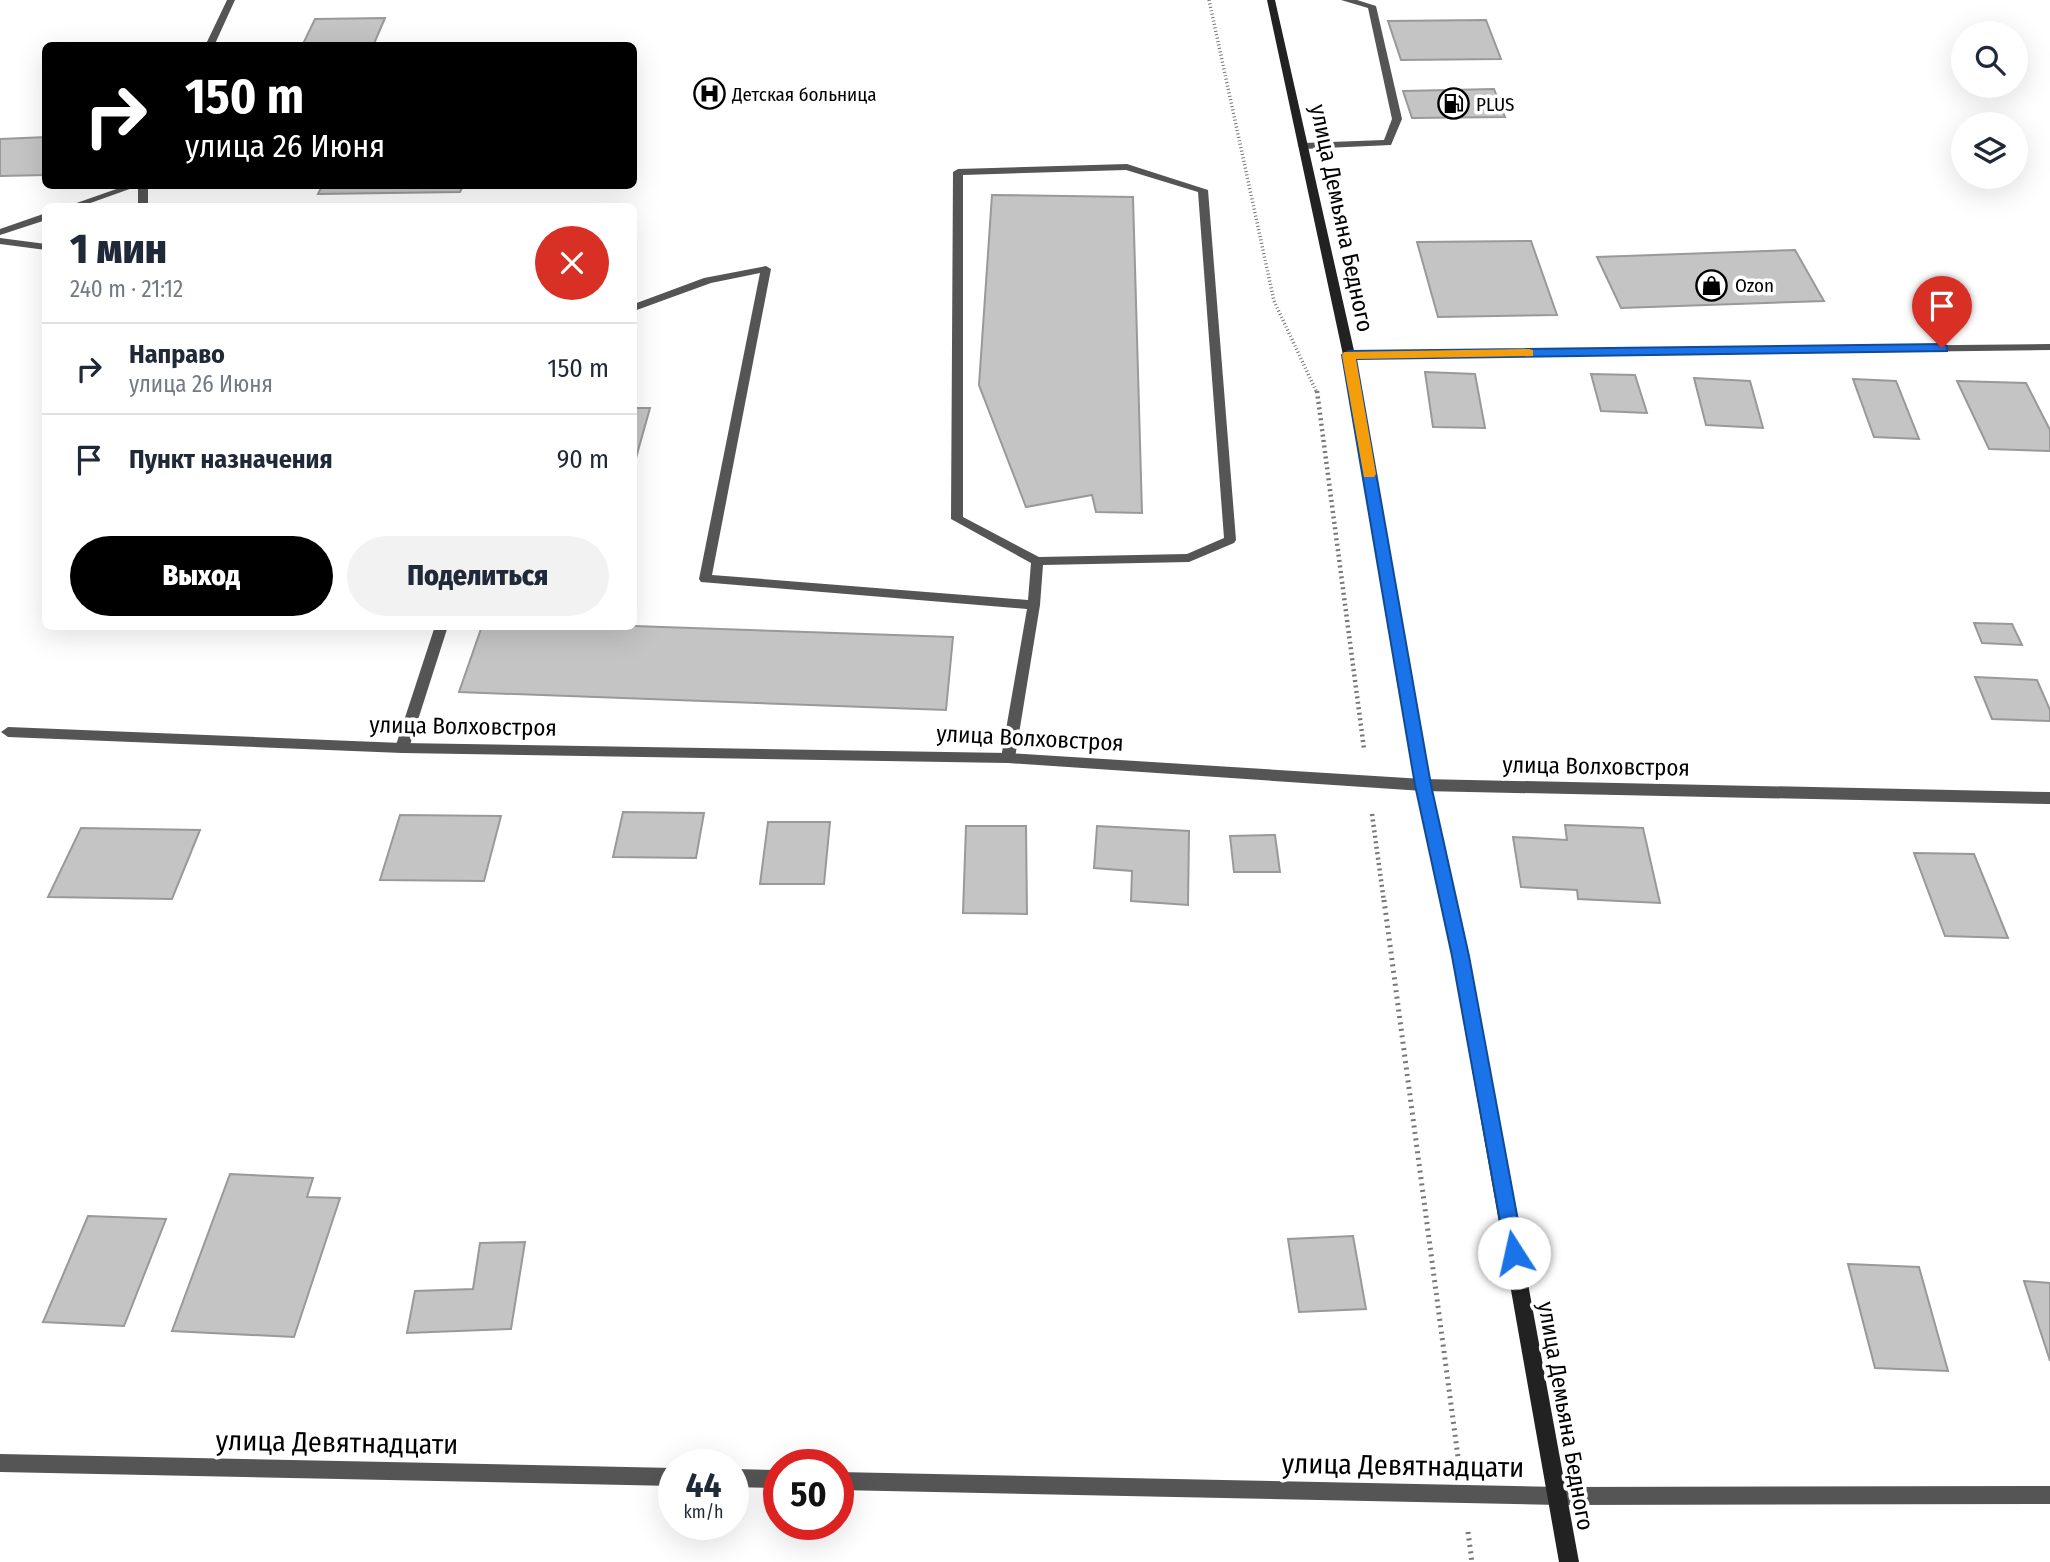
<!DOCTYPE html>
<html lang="ru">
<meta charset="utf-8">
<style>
:root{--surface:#fff;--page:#f2f2f3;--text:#1f2937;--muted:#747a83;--line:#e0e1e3;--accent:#000}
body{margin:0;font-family:"Fira Sans Condensed",sans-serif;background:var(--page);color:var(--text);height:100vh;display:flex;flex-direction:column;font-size:26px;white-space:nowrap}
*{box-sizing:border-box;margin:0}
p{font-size:23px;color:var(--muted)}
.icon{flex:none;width:38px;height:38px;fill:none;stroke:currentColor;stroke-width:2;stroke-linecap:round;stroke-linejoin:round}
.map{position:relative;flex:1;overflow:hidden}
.drawer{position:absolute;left:42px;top:203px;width:595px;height:427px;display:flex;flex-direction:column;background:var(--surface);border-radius:10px;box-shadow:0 7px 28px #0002}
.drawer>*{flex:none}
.top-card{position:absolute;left:42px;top:42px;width:595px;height:147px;border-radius:10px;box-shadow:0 7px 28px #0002;background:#000;color:#fff;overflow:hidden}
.tools{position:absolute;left:1951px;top:21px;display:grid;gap:14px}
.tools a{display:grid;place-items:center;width:77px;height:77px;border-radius:50%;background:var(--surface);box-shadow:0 7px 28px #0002;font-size:35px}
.speed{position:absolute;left:658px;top:1449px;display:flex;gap:14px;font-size:35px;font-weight:700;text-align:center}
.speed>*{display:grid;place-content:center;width:91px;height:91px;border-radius:50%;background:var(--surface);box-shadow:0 7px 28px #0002;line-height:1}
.speed small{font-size:18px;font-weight:400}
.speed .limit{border:10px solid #d22;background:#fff;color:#111}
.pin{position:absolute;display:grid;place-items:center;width:60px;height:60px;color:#fff;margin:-72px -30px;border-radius:50% 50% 50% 0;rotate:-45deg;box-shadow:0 0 7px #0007}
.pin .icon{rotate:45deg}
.me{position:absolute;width:77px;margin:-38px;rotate:350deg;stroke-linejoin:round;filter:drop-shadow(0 0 5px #0008)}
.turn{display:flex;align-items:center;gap:24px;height:147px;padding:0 28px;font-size:32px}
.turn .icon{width:91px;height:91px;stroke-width:2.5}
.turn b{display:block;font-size:49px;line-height:60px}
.round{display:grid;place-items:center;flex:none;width:74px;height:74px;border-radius:37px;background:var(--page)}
.headline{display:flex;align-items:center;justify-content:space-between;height:119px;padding:0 28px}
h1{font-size:42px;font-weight:800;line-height:52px}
.primary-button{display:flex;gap:14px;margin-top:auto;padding:14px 28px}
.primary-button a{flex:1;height:80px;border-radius:42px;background:var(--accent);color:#fff;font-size:28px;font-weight:800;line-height:80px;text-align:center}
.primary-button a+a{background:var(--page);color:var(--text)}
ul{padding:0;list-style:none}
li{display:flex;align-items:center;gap:21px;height:91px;padding:0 28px;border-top:2px solid var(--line)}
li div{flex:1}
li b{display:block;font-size:26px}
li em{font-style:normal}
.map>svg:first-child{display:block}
</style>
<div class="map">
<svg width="2050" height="1562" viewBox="0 0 2050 1562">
<rect width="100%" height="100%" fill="#fff"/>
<path fill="#c4c4c4" stroke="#999" stroke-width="2" d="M 385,18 L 373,46 L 302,46 L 315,19 Z
M 1486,20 L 1501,59 L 1401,60 L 1388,21 Z
M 1494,89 L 1505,117 L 1412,118 L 1403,91 Z
M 46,137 L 46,175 L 0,176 L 0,139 Z
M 322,186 L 463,186 L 460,192 L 318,194 Z
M 992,195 L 1133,197 L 1142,513 L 1096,512 L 1092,495 L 1026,507 L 979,385 Z
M 1531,241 L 1557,315 L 1438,317 L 1417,242 Z
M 1795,250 L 1824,301 L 1621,308 L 1597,257 Z
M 1425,372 L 1475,374 L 1485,428 L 1433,427 Z
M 1591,374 L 1635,375 L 1647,413 L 1601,411 Z
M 1694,378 L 1750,381 L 1763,428 L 1706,425 Z
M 1853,379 L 1896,381 L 1919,439 L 1874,437 Z
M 1957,381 L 2026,383 L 2050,430 L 2050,451 L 1989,449 Z
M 634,408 L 650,408 L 634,465 Z
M 1974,623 L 2012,624 L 2022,645 L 1982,643 Z
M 482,626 L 634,626 L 953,637 L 946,710 L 459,692 Z
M 1975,677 L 2037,680 L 2050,710 L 2050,721 L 1992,719 Z
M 623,812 L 704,813 L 696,858 L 613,857 Z
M 400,815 L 501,816 L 484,881 L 380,880 Z
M 768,822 L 830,822 L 824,884 L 760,884 Z
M 1565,825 L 1643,828 L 1660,903 L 1578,899 L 1577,890 L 1521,887 L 1513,837 L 1567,840 Z
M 966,826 L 1026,826 L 1027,914 L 963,913 Z
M 1097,826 L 1189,831 L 1188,905 L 1131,901 L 1132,871 L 1094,868 Z
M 81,828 L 200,830 L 172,899 L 48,897 Z
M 1275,835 L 1280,872 L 1234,872 L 1230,836 Z
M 1914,853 L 1974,854 L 2008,938 L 1945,936 Z
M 230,1174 L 313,1178 L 307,1197 L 340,1198 L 294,1337 L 172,1331 Z
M 88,1216 L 166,1219 L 124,1326 L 43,1322 Z
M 1353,1236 L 1366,1309 L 1299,1312 L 1288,1239 Z
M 525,1242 L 511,1329 L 407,1333 L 415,1291 L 473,1289 L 480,1243 Z
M 1848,1264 L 1919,1267 L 1948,1371 L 1875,1368 Z
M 2024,1281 L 2050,1283 L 2050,1361 Z"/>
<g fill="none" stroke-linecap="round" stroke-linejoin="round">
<path stroke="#777" stroke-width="3.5" stroke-dasharray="1 2.5" stroke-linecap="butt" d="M 1209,0 L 1274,301 L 1317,393"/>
<path stroke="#777" stroke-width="4.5" stroke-dasharray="2 3.5" stroke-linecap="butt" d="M 1317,391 L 1364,749
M 1372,814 L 1384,902"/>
<path stroke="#777" stroke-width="5" stroke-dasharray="2 4.5" stroke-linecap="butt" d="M 1384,900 L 1458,1457
M 1468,1532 L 1472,1562"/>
<path fill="#555" fill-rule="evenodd" d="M 227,0 L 235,0 L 214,46 L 205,46 Z
M 1341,0 L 1357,0 L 1376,6 L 1402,119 L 1391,145 L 1303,149 L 1298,146 L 1303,143 L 1384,140 L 1392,119 L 1368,8 Z
M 1127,164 L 1208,190 L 1236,540 L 1234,543 L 1189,562 L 1043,565 L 1040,605 L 1015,758 L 1013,762 L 1003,762 L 1001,758 L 1027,609 L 701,582 L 699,579 L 760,273 L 711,283 L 634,311 L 634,304 L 704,278 L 766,266 L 771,269 L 712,575 L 1028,600 L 1031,563 L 951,519 L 953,172 L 958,169 ZM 1126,170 L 1198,192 L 1224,538 L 1187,554 L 1039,557 L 963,517 L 963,175 Z
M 125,186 L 148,186 L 148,206 L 138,206 L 138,186 L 82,206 L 68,206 Z
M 46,213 L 46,220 L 0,235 L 0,229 Z
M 0,238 L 46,244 L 46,250 L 0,244 Z
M 435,626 L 448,626 L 409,748 L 402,753 L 395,748 Z"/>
<path fill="#555" fill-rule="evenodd" d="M 2050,344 L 2050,350 L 1349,359 L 1343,355 L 1349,351 Z
M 8,727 L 402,743 L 1008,753 L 1423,779 L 2050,792 L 2050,804 L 1423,791 L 1008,763 L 402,753 L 8,737 L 1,732 Z
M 0,1454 L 674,1468 L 674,1486 L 0,1472 Z
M 733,1469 L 779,1470 L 779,1488 L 733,1487 Z
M 838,1472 L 1559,1487 L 2050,1486 L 2050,1504 L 1559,1505 L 838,1490 Z"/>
<path fill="#222" fill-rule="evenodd" d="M 1267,0 L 1275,0 L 1355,355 L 1430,785 L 1468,956 L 1579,1562 L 1559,1562 L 1452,956 L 1416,785 L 1343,355 Z"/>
</g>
<path fill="#1a73e8" stroke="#114b97" stroke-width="2" d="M 1942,344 L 1947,346 L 1947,351 L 1356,359 L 1431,785 L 1469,956 L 1524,1253 L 1521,1260 L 1514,1262 L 1507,1260 L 1452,956 L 1415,785 L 1342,355 L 1349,351 Z"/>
<path fill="#f59e0b" d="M 1529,349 L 1533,350 L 1533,356 L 1356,359 L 1376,474 L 1374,477 L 1364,477 L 1342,355 L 1344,352 Z"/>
<defs>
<symbol id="hospital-ring" viewBox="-11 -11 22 22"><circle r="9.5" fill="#fff" stroke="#000" stroke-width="1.5"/><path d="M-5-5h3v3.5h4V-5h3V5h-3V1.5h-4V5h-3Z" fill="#000"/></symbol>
<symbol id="fuel-ring" viewBox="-11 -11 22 22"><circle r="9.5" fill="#fff" stroke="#000" stroke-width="1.5"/><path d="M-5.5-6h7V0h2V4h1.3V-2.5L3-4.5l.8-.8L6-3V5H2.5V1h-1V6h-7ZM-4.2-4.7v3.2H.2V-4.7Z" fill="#000"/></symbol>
<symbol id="shop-ring" viewBox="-11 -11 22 22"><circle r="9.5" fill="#fff" stroke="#000" stroke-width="1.5"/><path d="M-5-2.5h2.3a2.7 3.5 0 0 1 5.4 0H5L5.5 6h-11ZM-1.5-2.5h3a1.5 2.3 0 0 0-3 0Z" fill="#000"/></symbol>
</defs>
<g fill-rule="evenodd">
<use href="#hospital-ring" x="692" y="76" width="35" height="35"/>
<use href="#fuel-ring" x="1436" y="86" width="35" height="35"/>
<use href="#shop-ring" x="1694" y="268" width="35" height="35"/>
</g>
<g text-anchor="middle" stroke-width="7" stroke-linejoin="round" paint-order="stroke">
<g font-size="19" fill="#000" stroke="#fff" text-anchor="start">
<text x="732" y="101">Детская больница</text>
<text x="1476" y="111">PLUS</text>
<text x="1735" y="292">Ozon</text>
</g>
<g font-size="23" fill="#000" stroke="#fff">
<text transform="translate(1342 218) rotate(78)" y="8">улица Демьяна Бедного</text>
<text transform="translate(463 726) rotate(1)" y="8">улица Волховстроя</text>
<text transform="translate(1030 738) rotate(3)" y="8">улица Волховстроя</text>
<text transform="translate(1596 766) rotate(1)" y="8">улица Волховстроя</text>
<text transform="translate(1566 1416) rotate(80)" y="8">улица Демьяна Бедного</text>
</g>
<g font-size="28" fill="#000" stroke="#fff">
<text transform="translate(337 1442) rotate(1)" y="10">улица Девятнадцати</text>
<text transform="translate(1403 1465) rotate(1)" y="10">улица Девятнадцати</text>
</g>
</g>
</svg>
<div class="tools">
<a><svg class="icon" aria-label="search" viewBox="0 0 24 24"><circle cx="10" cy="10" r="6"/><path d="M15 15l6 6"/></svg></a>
<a><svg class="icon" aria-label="layers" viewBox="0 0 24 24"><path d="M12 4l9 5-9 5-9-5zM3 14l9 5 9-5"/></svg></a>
</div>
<div class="speed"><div>44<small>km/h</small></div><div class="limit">50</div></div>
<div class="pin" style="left:1942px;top:348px;background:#d93025"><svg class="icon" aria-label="arrive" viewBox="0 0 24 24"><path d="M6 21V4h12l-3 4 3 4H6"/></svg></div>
<svg class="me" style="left:1514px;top:1253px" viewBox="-20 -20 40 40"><circle r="19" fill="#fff"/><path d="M0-13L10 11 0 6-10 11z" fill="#1a73e8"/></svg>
<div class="top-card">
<div class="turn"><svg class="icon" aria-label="right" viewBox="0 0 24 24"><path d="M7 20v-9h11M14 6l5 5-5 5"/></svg><div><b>150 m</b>улица 26 Июня</div></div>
</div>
<section class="drawer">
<div class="headline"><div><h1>1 мин</h1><p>240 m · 21:12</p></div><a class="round" style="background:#d93025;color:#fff"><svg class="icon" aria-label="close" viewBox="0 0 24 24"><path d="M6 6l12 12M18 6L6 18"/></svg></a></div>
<ul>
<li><svg class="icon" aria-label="right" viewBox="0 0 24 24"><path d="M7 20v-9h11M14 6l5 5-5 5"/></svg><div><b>Направо</b><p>улица 26 Июня</p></div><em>150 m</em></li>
<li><svg class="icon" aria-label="arrive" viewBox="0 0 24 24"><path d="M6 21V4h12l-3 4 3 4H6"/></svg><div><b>Пункт назначения</b></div><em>90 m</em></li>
</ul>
<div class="primary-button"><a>Выход</a><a>Поделиться</a></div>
</section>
</div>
